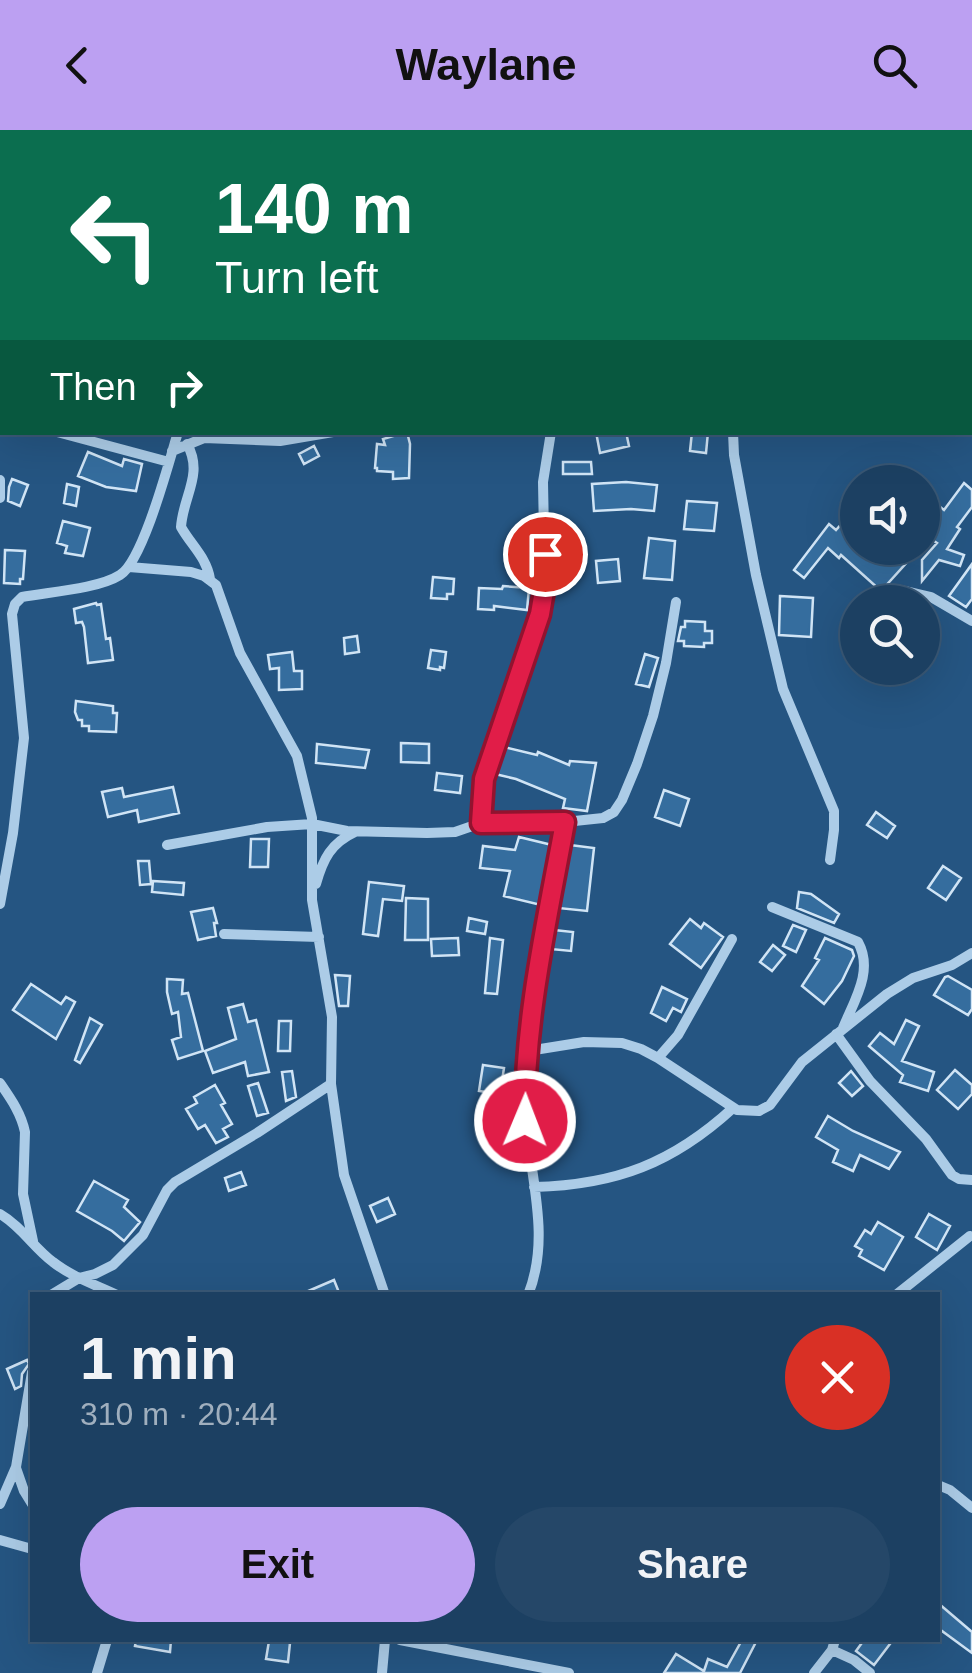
<!DOCTYPE html>
<meta charset="utf-8">
<style>
:root{--surface:#1c4062;--page:#254768;--text:#f1f3f6;--muted:#a0afbe;--line:#3a5977;--accent:#bca0f2}
body{margin:0;font-family:Arial,sans-serif;background:var(--page);color:var(--text);height:100vh;display:flex;flex-direction:column;font-size:38px;white-space:nowrap}
*{box-sizing:border-box;margin:0}
p{font-size:32px;color:var(--muted)}
.icon{flex:none;width:55px;height:55px;fill:none;stroke:currentColor;stroke-width:2;stroke-linecap:round;stroke-linejoin:round}
.map{position:relative;flex:1;overflow:hidden}
.sheet{position:absolute;left:30px;top:1162px;width:910px;height:350px;display:flex;flex-direction:column;background:var(--surface);border-radius:0px;box-shadow:0 10px 40px #0002,0 0 0 2px var(--line)}
.sheet>*{flex:none}
.hud{position:absolute;left:0px;top:0px;width:972px;height:305px;box-shadow:0 10px 40px #0002,0 0 0 2px var(--line);background:#0b6e4f;color:#fff;overflow:hidden}
.controls{position:absolute;left:840px;top:335px;display:grid;gap:20px}
.controls a{display:grid;place-items:center;width:100px;height:100px;border-radius:50%;background:var(--surface);box-shadow:0 10px 40px #0002,0 0 0 2px var(--line);font-size:50px}
.pin{position:absolute;display:grid;place-items:center;width:85px;height:85px;color:#fff;margin:-42px;border:5px solid #fff;border-radius:50%;box-shadow:0 2px 10px #0007}
.me{position:absolute;width:110px;margin:-55px;rotate:1deg;stroke-linejoin:round;filter:drop-shadow(0 0 8px #0008)}
.turn{display:flex;align-items:center;gap:35px;height:210px;padding:0 50px;font-size:45px}
.turn .icon{width:130px;height:130px;stroke-width:2.5}
.turn b{display:block;font-size:70px;line-height:85px}
.then{display:flex;align-items:center;height:95px;padding:0 50px;background:#0003;gap:20px;font-size:38px}
.round{display:grid;place-items:center;flex:none;width:105px;height:105px;border-radius:52px;background:var(--page)}
.headline{display:flex;align-items:center;justify-content:space-between;height:170px;padding:0 50px}
h1{font-size:60px;font-weight:800;line-height:75px}
.cta{display:flex;gap:20px;margin-top:auto;padding:20px 50px}
.cta a{flex:1;height:115px;border-radius:60px;background:var(--accent);color:#111;font-size:40px;font-weight:800;line-height:115px;text-align:center}
.cta a+a{background:var(--page);color:var(--text)}
header{display:flex;justify-content:space-between;align-items:center;height:130px;padding:0 50px;background:var(--accent);color:#111;font-size:45px;font-weight:800}
.map>svg:first-child{display:block}
</style>
<header><svg class="icon" aria-label="back" viewBox="0 0 24 24"><path d="M15 5l-7 7 7 7"/></svg>Waylane<svg class="icon" aria-label="search" viewBox="0 0 24 24"><circle cx="10" cy="10" r="6"/><path d="M15 15l6 6"/></svg></header>
<div class="map">
<svg width="972" height="1543" viewBox="0 0 972 1543">
<rect width="100%" height="100%" fill="#255582"/>
<path fill="#356d9e" stroke="#d0e4f5" stroke-width="2.5" d="M 407,302 L 410,314 L 409,348 L 393,349 L 393,342 L 377,341 L 377,338 L 375,338 L 377,314 L 385,315 L 383,309 Z
M 596,302 L 626,302 L 629,316 L 600,323 Z
M 692,302 L 708,302 L 706,323 L 690,321 Z
M 314,316 L 319,326 L 304,334 L 299,324 Z
M 88,322 L 122,336 L 124,329 L 142,334 L 136,361 L 106,357 L 78,346 Z
M 563,332 L 591,332 L 592,344 L 563,344 Z
M 12,349 L 28,355 L 20,376 L 8,371 L 9,357 Z
M 626,352 L 657,355 L 654,381 L 631,379 L 594,381 L 592,354 Z
M 964,353 L 972,360 L 972,377 L 957,397 L 960,399 L 947,419 L 964,425 L 960,436 L 939,430 L 922,451 L 922,430 L 937,413 L 922,403 L 922,380 L 933,385 L 939,376 L 944,380 Z
M 67,354 L 79,357 L 76,376 L 64,373 Z
M 687,371 L 717,373 L 714,401 L 684,399 Z
M 63,391 L 90,398 L 83,426 L 65,423 L 67,416 L 57,413 Z
M 844,391 L 858,403 L 858,418 L 896,418 L 909,430 L 881,461 L 841,425 L 839,428 L 828,418 L 804,448 L 794,440 L 829,394 L 836,400 Z
M 649,408 L 675,411 L 672,450 L 644,448 Z
M 5,420 L 25,421 L 23,449 L 20,449 L 20,454 L 4,453 Z
M 618,429 L 620,451 L 598,453 L 596,431 Z
M 972,434 L 972,469 L 966,477 L 949,466 Z
M 433,447 L 454,449 L 453,464 L 447,464 L 447,469 L 431,468 Z
M 503,456 L 529,458 L 527,480 L 494,476 L 494,480 L 478,479 L 479,458 L 502,459 Z
M 780,466 L 813,468 L 811,507 L 779,505 Z
M 96,473 L 97,475 L 101,474 L 106,509 L 110,508 L 113,530 L 88,533 L 84,497 L 82,492 L 76,493 L 74,479 Z
M 685,491 L 705,492 L 705,501 L 712,501 L 712,513 L 704,513 L 704,517 L 684,516 L 684,511 L 678,511 L 681,497 L 685,497 Z
M 357,506 L 359,522 L 345,524 L 344,508 Z
M 431,520 L 446,522 L 444,538 L 440,537 L 440,540 L 428,538 Z
M 292,522 L 294,541 L 302,541 L 302,559 L 279,560 L 279,538 L 270,539 L 268,525 Z
M 645,524 L 658,528 L 649,557 L 636,554 Z
M 76,571 L 113,576 L 113,583 L 117,583 L 116,602 L 89,601 L 89,596 L 82,596 L 82,590 L 78,590 L 75,582 Z
M 401,613 L 429,614 L 429,633 L 401,632 Z
M 317,614 L 369,620 L 365,638 L 316,633 Z
M 504,617 L 537,625 L 538,622 L 569,635 L 570,631 L 596,633 L 587,681 L 563,678 L 565,669 L 516,649 L 495,644 Z
M 437,643 L 462,646 L 460,663 L 435,660 Z
M 173,657 L 179,683 L 139,692 L 137,680 L 108,687 L 102,662 L 122,658 L 124,667 Z
M 664,660 L 689,669 L 680,696 L 655,687 Z
M 876,682 L 895,696 L 887,708 L 867,695 Z
M 519,707 L 552,715 L 541,775 L 504,766 L 510,741 L 480,738 L 483,716 L 515,720 Z
M 251,709 L 269,709 L 268,737 L 250,737 Z
M 570,715 L 594,718 L 587,781 L 558,778 Z
M 138,731 L 149,731 L 151,754 L 140,755 Z
M 943,736 L 961,748 L 946,770 L 928,758 Z
M 153,751 L 184,753 L 183,765 L 152,762 Z
M 369,752 L 404,756 L 402,771 L 383,769 L 378,806 L 363,804 Z
M 799,762 L 811,764 L 839,784 L 834,793 L 797,778 Z
M 406,768 L 428,769 L 428,810 L 405,810 Z
M 213,778 L 217,793 L 214,793 L 216,806 L 198,810 L 191,782 Z
M 469,788 L 487,792 L 485,804 L 467,801 Z
M 690,789 L 701,798 L 704,793 L 723,807 L 701,838 L 670,814 Z
M 793,795 L 806,800 L 796,822 L 783,816 Z
M 554,800 L 573,802 L 571,821 L 550,819 Z
M 458,808 L 459,825 L 432,826 L 431,809 Z
M 490,808 L 503,810 L 497,864 L 485,863 Z
M 825,808 L 852,820 L 854,826 L 842,851 L 824,874 L 802,856 L 819,830 L 815,828 Z
M 773,815 L 785,825 L 772,841 L 760,832 Z
M 335,845 L 350,846 L 348,876 L 339,876 Z
M 948,846 L 972,860 L 972,879 L 968,885 L 934,865 L 945,847 Z
M 167,849 L 183,850 L 182,864 L 188,863 L 203,921 L 178,929 L 172,910 L 181,907 L 178,882 L 172,884 L 167,862 Z
M 31,854 L 61,874 L 66,867 L 75,872 L 56,909 L 13,880 Z
M 662,857 L 687,869 L 681,882 L 673,878 L 666,891 L 651,883 Z
M 243,874 L 248,892 L 256,890 L 269,942 L 248,946 L 245,932 L 213,943 L 205,921 L 236,909 L 228,878 Z
M 90,888 L 102,895 L 80,933 L 75,930 Z
M 906,890 L 919,896 L 902,931 L 934,942 L 928,961 L 900,952 L 903,945 L 869,916 L 880,903 L 894,914 Z
M 279,891 L 291,891 L 290,921 L 278,921 Z
M 483,935 L 504,938 L 500,964 L 479,961 Z
M 955,940 L 972,955 L 972,964 L 958,979 L 937,960 Z
M 292,941 L 296,967 L 286,971 L 282,942 Z
M 851,941 L 863,956 L 852,966 L 839,953 Z
M 258,953 L 268,983 L 257,986 L 248,956 Z
M 215,955 L 225,973 L 221,975 L 232,994 L 223,999 L 228,1007 L 216,1013 L 205,995 L 198,999 L 186,979 L 197,973 L 194,967 Z
M 828,986 L 853,1001 L 900,1022 L 889,1039 L 860,1025 L 853,1041 L 833,1032 L 838,1020 L 816,1007 Z
M 241,1042 L 246,1055 L 229,1061 L 225,1048 Z
M 94,1051 L 128,1070 L 124,1077 L 140,1092 L 124,1111 L 112,1101 L 77,1081 Z
M 388,1068 L 395,1084 L 377,1092 L 370,1076 Z
M 929,1084 L 950,1096 L 937,1120 L 916,1107 Z
M 878,1092 L 903,1107 L 884,1140 L 859,1126 L 862,1120 L 855,1116 L 865,1100 L 871,1104 Z
M 334,1150 L 340,1165 L 299,1165 Z
M 27,1230 L 29,1234 L 22,1244 L 21,1256 L 15,1259 L 7,1239 Z
M 938,1473 L 972,1502 L 972,1523 L 938,1498 Z
M 136,1510 L 171,1510 L 170,1522 L 135,1516 Z
M 742,1510 L 757,1510 L 740,1543 L 664,1543 L 676,1524 L 704,1541 L 708,1529 L 727,1537 Z
M 864,1510 L 893,1510 L 874,1535 L 856,1521 Z
M 269,1511 L 290,1513 L 288,1532 L 266,1529 Z"/>
<g fill="none" stroke-linecap="round" stroke-linejoin="round">
<path stroke="#accce7" stroke-width="10" d="M 31,0 L 32,2
M 302,2 L 307,0
M 749,2 L 750,0
M 962,2 L 966,0
M 0,149 L 0,199
M 970,155 L 972,158
M 57,302 L 169,332
M 733,302 L 734,325 L 756,445 L 783,559 L 834,681 L 834,700 L 830,730
M 187,314 C 204,344 183,366 181,397 C 191,415 207,428 210,449
M 172,321 L 204,308 L 280,311 L 333,302
M 0,350 L 0,368
M 129,437 L 191,442 L 204,446 L 216,455 L 240,523 L 297,626 L 312,688 L 312,770 L 332,887 L 331,954 L 344,1045 L 385,1165
M 897,459 L 931,467 L 972,491
M 481,693 L 484,649 L 540,484 L 545,455 L 543,352 L 551,302
M 167,715 L 267,697 L 312,694 L 347,701 L 427,703 L 455,702 L 481,693 L 565,692 L 603,688 L 614,682 L 622,670 L 637,634 L 653,586 L 666,533 L 676,472
M 316,754 C 323,729 331,713 355,702
M 0,774 L 13,703 L 24,608 L 12,484 L 15,474 L 22,467 C 48,462 98,459 120,445 C 143,431 169,332 178,302
M 772,777 L 858,812 C 874,841 854,871 843,898
M 224,804 L 319,807
M 836,904 L 870,951 L 926,1009 L 952,1045 L 959,1049 L 972,1050
M 528,921 L 584,912 L 622,913 L 641,919 L 658,928 L 737,980 L 759,981 L 770,975 L 802,932 L 887,864 L 913,848 L 952,835 L 972,823
M 658,928 L 678,905 L 732,809
M 0,953 C 11,969 21,983 25,1002 L 23,1064 L 33,1111
M 534,1057 C 616,1055 673,1033 733,978
M 0,1084 C 21,1096 34,1118 53,1132 C 72,1147 96,1155 117,1165
M 51,1165 L 79,1148 L 95,1144 L 113,1135 L 143,1105 L 167,1060 L 175,1052 L 257,1003 L 331,954
M 528,1165 C 555,1098 522,1028 525,959 C 528,869 550,780 565,692
M 896,1165 L 970,1106
M 16,1338 L 24,1361 L 32,1374
M 938,1355 L 950,1360 L 972,1378
M 0,1374 L 16,1337 L 32,1242
M 0,1410 L 32,1419
M 400,1510 L 569,1543
M 832,1520 L 854,1530 L 870,1543
M 97,1543 L 107,1510
M 382,1543 L 385,1510
M 814,1543 L 832,1520 L 835,1510"/>
</g>
<g fill="none" stroke-linecap="round" stroke-linejoin="round">
<defs>
<path id="route" d="M 525,991 C 524,890 547,791 565,692 L 481,693 L 484,649 L 540,484 L 545,455 L 545,424"/>
</defs>
<use href="#route" stroke="#92132f" stroke-width="25"/>
<use href="#route" stroke="#e11d48" stroke-width="18"/>
</g>
</svg>
<div class="controls">
<a><svg class="icon" aria-label="sound" viewBox="0 0 24 24"><path d="M4 9h4l5-4v14l-5-4H4zM17 9q2 3 0 6"/></svg></a>
<a><svg class="icon" aria-label="search" viewBox="0 0 24 24"><circle cx="10" cy="10" r="6"/><path d="M15 15l6 6"/></svg></a>
</div>
<div class="pin" style="left:545px;top:424px;background:#d93025"><svg class="icon" aria-label="arrive" viewBox="0 0 24 24"><path d="M6 21V4h12l-3 4 3 4H6"/></svg></div>
<svg class="me" style="left:525px;top:991px" viewBox="-20 -20 40 40"><circle r="17" fill="#e11d48" stroke="#fff" stroke-width="3"/><path d="M0-11L8 9 0 5-8 9z" fill="#fff"/></svg>
<div class="hud">
<div class="turn"><svg class="icon" aria-label="left" viewBox="0 0 24 24"><path d="M17 20v-9H6M10 6l-5 5 5 5"/></svg><div><b>140 m</b>Turn left</div></div>
<div class="then">Then<svg class="icon" aria-label="right" viewBox="0 0 24 24"><path d="M7 20v-9h11M14 6l5 5-5 5"/></svg></div>
</div>
<section class="sheet">
<div class="headline"><div><h1>1 min</h1><p>310 m · 20:44</p></div><a class="round" style="background:#d93025;color:#fff"><svg class="icon" aria-label="close" viewBox="0 0 24 24"><path d="M6 6l12 12M18 6L6 18"/></svg></a></div>
<div class="cta"><a>Exit</a><a>Share</a></div>
</section>
</div>
